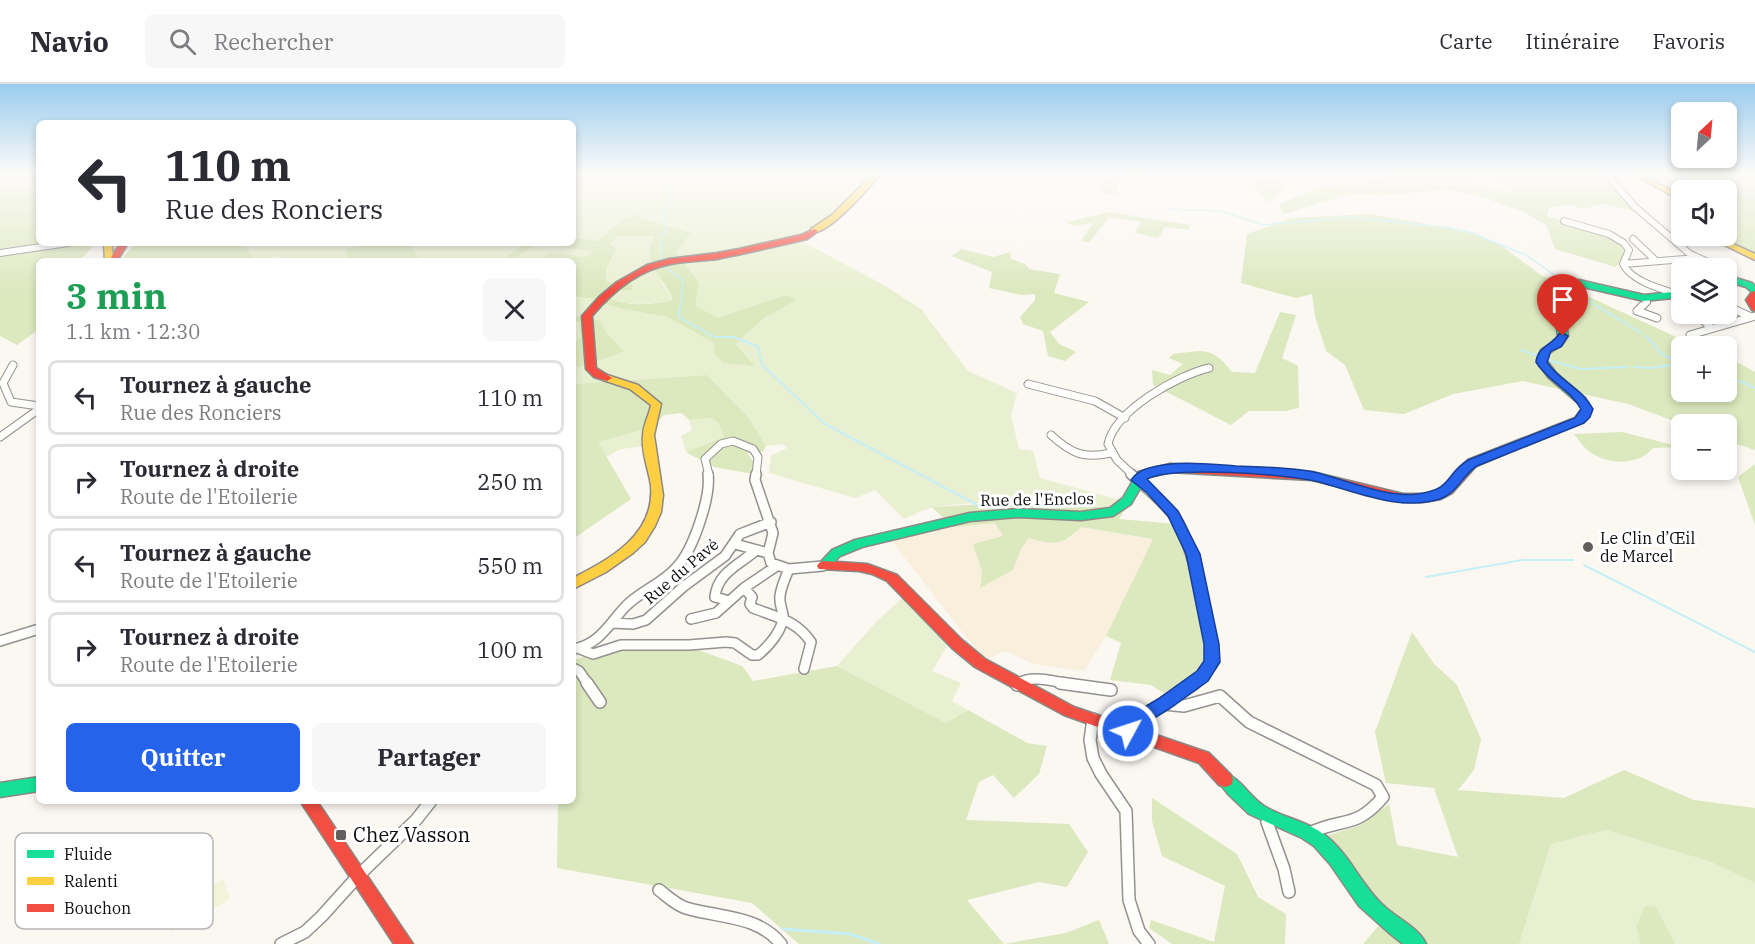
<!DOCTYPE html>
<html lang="fr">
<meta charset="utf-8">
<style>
:root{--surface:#fff;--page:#f7f7f7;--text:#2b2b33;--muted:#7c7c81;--line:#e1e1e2;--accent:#2563eb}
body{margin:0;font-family:"IBM Plex Serif",serif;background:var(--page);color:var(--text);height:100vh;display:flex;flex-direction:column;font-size:22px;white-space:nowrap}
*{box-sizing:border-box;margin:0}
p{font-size:20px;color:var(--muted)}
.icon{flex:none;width:33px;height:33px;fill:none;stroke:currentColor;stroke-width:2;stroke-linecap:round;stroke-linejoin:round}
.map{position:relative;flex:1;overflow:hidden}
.sheet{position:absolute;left:36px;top:174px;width:540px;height:546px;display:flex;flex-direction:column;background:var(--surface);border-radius:9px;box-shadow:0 3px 9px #0003}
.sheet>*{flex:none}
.guide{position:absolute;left:36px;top:36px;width:540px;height:126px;border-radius:9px;box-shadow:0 3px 9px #0003;background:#fff;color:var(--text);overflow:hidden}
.needle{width:39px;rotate:26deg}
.controls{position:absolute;left:1671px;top:18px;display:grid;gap:12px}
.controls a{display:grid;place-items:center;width:66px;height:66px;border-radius:9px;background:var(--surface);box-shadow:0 3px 9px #0003;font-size:30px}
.pin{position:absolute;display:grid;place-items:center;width:51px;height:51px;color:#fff;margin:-62px -26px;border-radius:50% 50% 50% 0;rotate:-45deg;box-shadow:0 0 6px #0007}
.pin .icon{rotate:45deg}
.me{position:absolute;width:66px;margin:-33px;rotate:50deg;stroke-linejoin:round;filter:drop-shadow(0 0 4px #0008)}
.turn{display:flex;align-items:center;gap:21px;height:126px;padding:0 30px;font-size:27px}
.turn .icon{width:78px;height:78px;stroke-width:2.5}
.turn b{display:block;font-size:42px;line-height:51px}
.round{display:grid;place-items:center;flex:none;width:63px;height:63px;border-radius:9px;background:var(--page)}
.headline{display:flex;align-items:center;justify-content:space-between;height:102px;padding:0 30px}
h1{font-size:36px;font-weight:800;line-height:45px;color:#1e9e55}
.primary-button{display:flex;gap:12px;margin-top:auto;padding:12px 30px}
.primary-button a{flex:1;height:69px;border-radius:9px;background:var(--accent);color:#fff;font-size:24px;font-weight:800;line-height:69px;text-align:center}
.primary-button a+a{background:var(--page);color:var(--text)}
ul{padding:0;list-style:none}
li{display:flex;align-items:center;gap:18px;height:75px;margin:0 12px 9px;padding:0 18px;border:3px solid var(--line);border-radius:9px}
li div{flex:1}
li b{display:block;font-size:22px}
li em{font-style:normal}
header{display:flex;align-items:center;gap:36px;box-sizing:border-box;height:84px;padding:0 30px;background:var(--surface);border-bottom:2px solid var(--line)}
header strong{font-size:28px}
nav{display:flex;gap:33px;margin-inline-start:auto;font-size:21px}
.search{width:420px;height:54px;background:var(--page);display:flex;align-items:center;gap:15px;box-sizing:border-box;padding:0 21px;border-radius:9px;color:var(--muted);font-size:22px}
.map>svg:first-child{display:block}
</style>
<header>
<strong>Navio</strong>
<div class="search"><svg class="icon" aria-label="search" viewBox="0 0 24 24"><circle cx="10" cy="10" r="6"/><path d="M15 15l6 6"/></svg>Rechercher</div>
<nav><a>Carte</a><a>Itinéraire</a><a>Favoris</a></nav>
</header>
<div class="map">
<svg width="1755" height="860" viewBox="0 0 1755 860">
<rect width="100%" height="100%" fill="#fbf7f1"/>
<path fill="#f8f0dd" d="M 995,439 L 1004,453 L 973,460 L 982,488 L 980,503 L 1013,486 L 1021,465 L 1029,454 L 1070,455 L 1081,443 L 1153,455 L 1106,552 L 1084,587 L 1034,580 L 1005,567 L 984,576 L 891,456 L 953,443 Z"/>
<path fill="#e9f0d1" d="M 573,89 L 875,89 L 821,141 L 794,153 L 882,200 L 921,225 L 968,287 L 1017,309 L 1011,331 L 1019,365 L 1033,367 L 1040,394 L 1131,419 L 1123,429 C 1080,411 982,417 934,423 C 924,425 914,431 904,435 L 875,406 L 855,414 L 769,389 L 771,372 L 787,364 L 783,360 L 766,362 L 747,333 L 707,291 L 573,300 L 573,212 L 593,215 C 604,206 618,206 632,206 L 633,200 L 606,198 L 606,185 L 617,166 L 610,160 L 618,152 L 656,152 L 661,197 L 673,216 C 650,220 631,223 609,214 L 618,224 L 668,233 L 754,281 L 734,260 L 764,234 L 797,216 L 786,211 L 718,235 L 694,222 L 699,199 L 675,168 L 690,149 L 641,134 L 620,137 L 598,157 L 573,153 L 573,144 L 576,141 L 573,140 L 573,122 L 582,113 L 573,111 L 577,102 L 573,103 Z
M 1438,89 L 1493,89 L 1510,103 L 1517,113 Z
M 243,159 L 364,159 L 345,166 L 349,177 L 284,177 L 279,173 L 256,177 Z
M 409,159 L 526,159 L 500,177 L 421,177 Z
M 547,160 L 595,168 L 585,173 L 550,168 L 537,177 L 514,176 L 535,161 Z
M 709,334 L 718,338 L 724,353 L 686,368 L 681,352 L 692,346 L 689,336 Z
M 653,343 L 645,362 L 621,365 L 606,373 L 597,358 Z
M 903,513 L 949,559 L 932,587 L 961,599 L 952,617 L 968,626 L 946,639 L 837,582 L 876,538 Z
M 1606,746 L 1711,778 L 1755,799 L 1755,860 L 1519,860 L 1551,760 Z"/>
<path fill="#dce8be" d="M 0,89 L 39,89 L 39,159 L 96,159 L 79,177 L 39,177 L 39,198 L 36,200 L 39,204 L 39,245 L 17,261 L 0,252 Z
M 1140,89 L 1146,89 L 1143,96 L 1118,98 L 1117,110 L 1104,109 L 1098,99 Z
M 1390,89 L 1438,89 L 1516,112 L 1510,103 L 1492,89 L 1601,89 L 1624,111 L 1637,128 L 1603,120 L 1582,125 L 1569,121 L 1549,124 L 1547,132 L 1610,152 L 1627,167 L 1616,183 L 1555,165 L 1546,141 L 1524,128 L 1476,111 L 1448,106 L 1382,111 L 1350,110 L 1283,130 L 1279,120 L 1320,103 L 1356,101 L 1393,91 Z
M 1638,89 L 1755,89 L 1755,169 L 1727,157 L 1722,152 L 1726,152 L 1726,106 L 1682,106 L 1681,113 Z
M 1268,93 L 1287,99 L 1277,113 L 1268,118 L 1249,99 Z
M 1109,128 L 1190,141 L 1189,146 L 1165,143 L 1158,154 L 1135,149 L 1140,138 L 1109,133 L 1090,158 L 1081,157 L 1093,139 L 1073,142 L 1067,138 Z
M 639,130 L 641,134 L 691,149 L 676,168 L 699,199 L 695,222 L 718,234 L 786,211 L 797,216 L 764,234 L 735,260 L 755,282 L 724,279 L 715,271 L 714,259 L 668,233 L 618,224 L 601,218 L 609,214 C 631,223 650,221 673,216 C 665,194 639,177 655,152 L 618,152 L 610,160 L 617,165 L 606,185 L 606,198 L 633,200 L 632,206 C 619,206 604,206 593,215 L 573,212 L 573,177 L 537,177 L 550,168 L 585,173 L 594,168 L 547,160 L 535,161 L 514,176 L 517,177 L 500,177 L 526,159 L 573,159 L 573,153 L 598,157 L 620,137 Z
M 1370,130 L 1475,149 L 1500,161 L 1541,191 L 1696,262 L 1682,262 L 1682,308 L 1726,308 L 1727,273 L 1755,288 L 1755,366 L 1727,357 L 1726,340 L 1682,340 L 1628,320 L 1523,297 L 1453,310 L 1404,330 L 1364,326 L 1345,281 L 1326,267 L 1315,232 L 1312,210 L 1296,214 L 1241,199 L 1247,150 L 1292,134 Z
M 136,159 L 243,159 L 256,177 L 120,177 Z
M 364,159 L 409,159 L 421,177 L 349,177 L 345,166 Z
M 962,165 L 993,173 L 1010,168 L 1011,175 L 1025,180 L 1029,185 L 1060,190 L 1054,209 L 1089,218 L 1050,248 L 1059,260 L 1076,268 L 1065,277 L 1048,272 L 1043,247 L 1023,240 L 1020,233 L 1035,216 L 1035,210 L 1022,211 L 989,204 L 992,188 L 951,172 Z
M 1280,228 L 1296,231 L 1282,274 L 1298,282 L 1299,324 L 1285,327 L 1249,327 L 1231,341 L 1153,301 L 1152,286 L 1170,291 L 1183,280 L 1169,274 L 1173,270 C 1204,267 1211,261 1232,288 L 1255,289 Z
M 576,232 L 600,237 L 607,250 L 624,267 C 609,275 593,277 578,283 L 573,281 L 573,260 L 581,253 L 579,238 L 573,238 Z
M 707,291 L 748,333 L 766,362 L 762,368 L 747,369 L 764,392 L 714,383 L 686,368 L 724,353 L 718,338 L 709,334 L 689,336 L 682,329 L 664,331 L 653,343 L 598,358 L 631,415 L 573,455 L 573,300 Z
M 1622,348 L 1681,363 L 1653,364 C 1639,382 1608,381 1590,368 C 1584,364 1579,356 1574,350 Z
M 1755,380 L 1755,441 L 1738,393 Z
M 1040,417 L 1111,424 L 1123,429 L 1119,435 L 1176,440 C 1193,480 1211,540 1207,583 L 1174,608 L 1165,610 L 1151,601 L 1110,596 L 1121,559 L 1106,552 L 1153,455 L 1081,443 C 1063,462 1053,461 1029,454 L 1021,465 L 1013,486 L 980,504 L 982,488 L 973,460 L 1003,452 L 995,439 L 953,443 L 932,423 Z
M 1412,548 L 1434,580 L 1457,601 L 1481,655 L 1474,686 L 1458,706 L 1564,714 L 1624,686 L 1694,716 L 1755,724 L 1755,799 L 1711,778 L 1606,746 L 1551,760 L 1519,860 L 1363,860 L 1381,839 L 1326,752 L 1361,741 L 1389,720 L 1397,761 L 1458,773 L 1434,704 L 1386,699 L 1375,648 Z
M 616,559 L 680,559 L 742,582 L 753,597 L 837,582 L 946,639 L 968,626 L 1027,659 L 1047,662 L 1039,690 L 1014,714 L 993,691 L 979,698 L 966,736 L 1069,740 L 1088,768 L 1067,803 L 1039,798 L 967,816 L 1004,860 L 1066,849 L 1099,836 L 1109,860 L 799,860 L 752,819 L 557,784 L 558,717 L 573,717 L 573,577 Z
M 1152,714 L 1237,770 L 1258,813 L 1286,830 L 1285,860 L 1172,860 L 1149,844 L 1151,836 L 1214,858 L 1225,802 L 1162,772 L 1152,737 Z
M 1645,822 L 1656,823 L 1675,860 L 1641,860 L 1636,843 Z"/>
<path fill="#f2f4da" d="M 223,795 L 230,815 L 171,848 L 164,827 Z"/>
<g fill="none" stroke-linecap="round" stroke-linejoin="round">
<path stroke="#c6eff6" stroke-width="1.5" d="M 660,89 L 671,113 L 666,126 L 666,146 L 661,156 L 661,177
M 1663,89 L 1755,113
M 1168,125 L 1221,127 L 1263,141 L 1340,134 L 1373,135 L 1449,144 L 1469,148 L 1526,171 L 1563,197
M 663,181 L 683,197 L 680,224
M 1568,202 L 1599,224"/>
<path stroke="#c6eff6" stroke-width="2" d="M 680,222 L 679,233 L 714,253 L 734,253 L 758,263 L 762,281 L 825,340 L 983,424
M 1597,222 L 1641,249
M 1646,252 L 1663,271 L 1682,280
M 1521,266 L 1538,272
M 1549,276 L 1580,285 L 1628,283
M 1634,283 L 1651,284 L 1678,280
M 1726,291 L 1755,304
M 1584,481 L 1755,568
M 1426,493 L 1522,476 L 1573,476"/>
<path stroke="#c6eff6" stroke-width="3" d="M 783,845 L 850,850 L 879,860"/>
<defs>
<path id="street-far3" d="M 1607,91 L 1635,123 L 1690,170 L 1721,184
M 1564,137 L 1609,150 L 1624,159 L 1629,166 L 1623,180 C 1632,198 1662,205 1680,211
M 1633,155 L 1655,176
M 0,169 L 68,159
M 1623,180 L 1697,174
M 1726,216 L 1730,207 L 1728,194
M 1726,222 L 1730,224
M 1641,224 L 1647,218 L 1644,214"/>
<path id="street-far2" d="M 1642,222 L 1637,227 L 1657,234
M 1727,222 L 1749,232
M 1711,230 L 1707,231 L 1705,238 L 1711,244
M 1690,251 L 1755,232
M 13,281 L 3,299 L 11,318 L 39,322
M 1028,300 L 1095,317 L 1125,334
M 1051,351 C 1072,370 1084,375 1111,369
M 0,353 L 39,325
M 709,391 L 705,375 L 721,360 L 733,357 L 753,365 L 758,373 L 756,391
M 1133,391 L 1117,376 L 1108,360 C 1115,326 1178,291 1209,284"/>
<path id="street-far1" d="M 756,390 L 755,396 L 773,449 L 768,469 L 771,479 L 789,485 L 823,482
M 1131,390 C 1147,405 1165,418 1177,436 C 1189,454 1216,555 1212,575 C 1210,586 1201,594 1192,600
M 735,460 L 768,469
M 744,504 L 752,513 L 750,520 L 753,524 C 776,533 796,536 811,558 L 804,585
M 729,517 L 715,513 C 717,489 739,481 755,467
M 691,535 L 716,529 L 744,504 L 775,483
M 613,539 L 633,540 L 646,536 L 683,503 L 725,472 L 740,450 L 771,438
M 0,557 L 39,545
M 573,565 C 599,561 609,540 625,523 C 640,507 662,500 676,484 C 693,467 711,413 708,390
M 580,565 L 593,570 L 621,561 L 689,561 L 726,558 L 735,559 L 752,571 L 758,571 C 768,563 784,545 783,531 C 782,524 779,520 780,512 C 781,503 785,494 789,485
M 573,584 L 579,587 L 588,600
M 1018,600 C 1031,590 1055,598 1071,600"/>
<path id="street" d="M 587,599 L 600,618
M 1060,599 L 1111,606
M 1017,601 L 1020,599
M 1164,620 L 1184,622 L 1220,612 L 1249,638 L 1376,701 L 1383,713 C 1355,746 1342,733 1310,749
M 1093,635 L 1090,656 L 1093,674 L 1101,690 L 1126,727 L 1129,816 L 1139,847 L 1149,860
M 1128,647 L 1143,632 L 1195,599
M 1268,733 L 1267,738 L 1284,785 L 1289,808
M 659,806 C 667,812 676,821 686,824 C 719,834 758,831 781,860
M 281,860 L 305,848 L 322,832 L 358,792 L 416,736 L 431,717"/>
<path id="fast" d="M 1726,191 L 1752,199 L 1755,202 L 1755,211 L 1746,203 L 1726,197 Z
M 1579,196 L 1644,211 L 1682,207 L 1682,213 L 1644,217 L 1579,202 L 1560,204 L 1568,252 L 1562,261 L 1549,269 L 1547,277 L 1556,289 L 1585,314 L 1586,316 L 1585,318 L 1577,318 L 1548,293 L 1537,277 L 1541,266 L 1555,257 L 1558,252 L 1551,202 L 1555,199 Z
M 1170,380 L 1174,381 L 1176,384 L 1174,387 L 1146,394 L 1131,420 L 1113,432 L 1081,436 L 1018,433 L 970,437 L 862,463 L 840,472 L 827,485 L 819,485 L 817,482 L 832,466 L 855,456 L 970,429 L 1018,425 L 1081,428 L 1110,424 L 1123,414 L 1138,388 Z
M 1225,689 C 1240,694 1250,713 1264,722 C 1283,734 1308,737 1326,752 C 1350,771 1362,803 1385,823 C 1397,834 1420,845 1426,860 L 1403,860 L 1388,848 L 1359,822 L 1330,780 L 1314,762 L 1302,754 L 1249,730 L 1229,711 L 1217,696 L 1219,691 Z
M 39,693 L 39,707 L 0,713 L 0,699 Z"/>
<path id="slow" d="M 874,89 L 882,89 C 869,103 830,150 811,149 L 811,145 L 832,131 Z
M 1631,89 L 1639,89 L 1682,112 L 1682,117 Z
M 1706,152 L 1716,152 L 1755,170 L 1755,176 Z
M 104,159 L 112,159 L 113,177 L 105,177 Z
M 607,291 L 638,301 L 661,320 L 654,351 L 663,411 L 661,428 L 655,442 L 645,458 L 633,469 L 606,488 L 573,505 L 573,494 C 610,475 655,451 651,402 C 649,386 641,369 643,352 C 643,341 649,332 651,321 L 630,305 L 603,296 L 602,294 Z"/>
<path id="jam" d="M 814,145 L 818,147 L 807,155 C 777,162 747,169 717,175 C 702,177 686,177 671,180 C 638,186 612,208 592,232 L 596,284 L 612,294 L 607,297 L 594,293 L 586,285 L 582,232 L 599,213 L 617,198 L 647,181 L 669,175 L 717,169 L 739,165 L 801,151 Z
M 120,159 L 128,159 L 117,177 L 109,177 Z
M 1755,207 L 1755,227 L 1752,226 L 1746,216 L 1752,208 Z
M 1581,313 L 1585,314 L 1592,325 L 1583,338 L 1476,382 L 1452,409 L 1441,415 L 1423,418 L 1403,418 L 1312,396 L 1170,388 L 1164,384 L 1170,380 L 1312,388 L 1403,410 L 1423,410 L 1434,408 L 1444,403 L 1468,376 L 1575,334 L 1582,325 L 1576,316 Z
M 823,477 L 867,480 L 897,491 L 962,556 L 985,575 L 1074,623 L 1209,669 L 1231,691 L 1233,696 L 1231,701 L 1225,703 L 1219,701 L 1199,679 L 1064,631 L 975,583 L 952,564 L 887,497 L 872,490 L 859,487 L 819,485 L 817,482 L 819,479 Z
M 300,717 L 317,717 L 413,860 L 394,860 Z"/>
</defs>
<use href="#street-far3" stroke="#949290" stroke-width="8"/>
<use href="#street-far2" stroke="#949290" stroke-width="9"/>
<use href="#street-far1" stroke="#949290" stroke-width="12"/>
<use href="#street" stroke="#949290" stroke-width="14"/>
<use href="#fast" stroke="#8b8986" stroke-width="3"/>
<use href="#slow" stroke="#8b8986" stroke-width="3"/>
<use href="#jam" stroke="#8b8986" stroke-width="3"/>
<use href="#street-far3" stroke="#fefefd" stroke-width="6"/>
<use href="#street-far2" stroke="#fefefd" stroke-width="7"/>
<use href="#street-far1" stroke="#fefefd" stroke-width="9"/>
<use href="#street" stroke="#fefefd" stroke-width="11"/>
<use href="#fast" fill="#16e098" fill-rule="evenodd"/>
<use href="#slow" fill="#ffcf43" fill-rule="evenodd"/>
<use href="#jam" fill="#f24e42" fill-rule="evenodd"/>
</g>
<linearGradient id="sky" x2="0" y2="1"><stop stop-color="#9accee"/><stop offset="0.43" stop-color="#fdfbf9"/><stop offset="1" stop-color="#fdfbf9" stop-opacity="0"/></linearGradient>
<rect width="1755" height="209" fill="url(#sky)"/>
<path fill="#2563eb" stroke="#184099" stroke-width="1.5" d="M 1563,249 L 1568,252 L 1561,263 L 1551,267 L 1547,278 C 1559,297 1581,303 1593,325 L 1590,333 L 1584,339 L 1477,382 C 1462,391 1458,409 1440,415 C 1399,428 1355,407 1315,397 C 1285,390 1172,382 1147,395 L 1178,427 L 1200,470 L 1219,560 L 1220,578 L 1208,597 L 1169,625 L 1138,644 L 1134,652 L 1128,654 L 1122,652 L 1120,647 L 1126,634 L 1158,615 L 1197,587 L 1204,577 L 1204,560 L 1186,470 L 1168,432 L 1147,409 L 1131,396 C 1135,390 1141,386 1149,384 C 1177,376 1207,380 1236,382 C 1262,383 1289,383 1314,388 C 1344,395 1386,414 1417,410 C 1454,405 1444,391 1468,376 L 1575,334 L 1581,325 C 1570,305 1547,297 1536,278 C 1538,262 1551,262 1559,250 Z"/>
<g fill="#605f5d" stroke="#fff" stroke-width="2">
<circle cx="1588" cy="463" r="6"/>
<rect x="335" y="745" width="12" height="12" rx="3"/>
</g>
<g text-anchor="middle" stroke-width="6" stroke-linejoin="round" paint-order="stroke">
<g font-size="16" fill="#0d0d0d" stroke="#fff">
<text transform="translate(1037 415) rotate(-1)" y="6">Rue de l'Enclos</text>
<text transform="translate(681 487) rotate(-40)" y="6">Rue du Pavé</text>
</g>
<g font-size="16" fill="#0d0d0d" stroke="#fff" text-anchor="start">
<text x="1600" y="460">Le Clin d’Œil<tspan x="1600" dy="18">de Marcel</tspan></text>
</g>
<g font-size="20" fill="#0d0d0d" stroke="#fff" text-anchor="start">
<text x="353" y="758">Chez Vasson</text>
</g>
</g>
<rect x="15" y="749" width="198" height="96" rx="9" fill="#fff" stroke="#b6b6b6" stroke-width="1.5"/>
<rect x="27" y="766" width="27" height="8" fill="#16e098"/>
<rect x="27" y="793" width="27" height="8" fill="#ffcf43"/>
<rect x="27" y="820" width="27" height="8" fill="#f24e42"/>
<g font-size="16" fill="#0d0d0d">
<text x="64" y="776">Fluide</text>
<text x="64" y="803">Ralenti</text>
<text x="64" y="830">Bouchon</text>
</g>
</svg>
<div class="controls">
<a><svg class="needle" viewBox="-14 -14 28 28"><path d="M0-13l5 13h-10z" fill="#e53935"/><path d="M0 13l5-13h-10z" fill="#7c7c81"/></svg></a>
<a><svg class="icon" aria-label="sound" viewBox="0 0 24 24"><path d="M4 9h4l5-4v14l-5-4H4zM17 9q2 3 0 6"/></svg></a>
<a><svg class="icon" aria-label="layers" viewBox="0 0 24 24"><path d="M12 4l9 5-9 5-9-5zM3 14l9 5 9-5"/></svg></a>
<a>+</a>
<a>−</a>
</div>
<div class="pin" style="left:1563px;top:252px;background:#d93025"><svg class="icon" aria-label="arrive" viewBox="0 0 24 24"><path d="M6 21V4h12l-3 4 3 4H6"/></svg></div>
<svg class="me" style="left:1128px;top:647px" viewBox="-20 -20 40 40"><circle r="17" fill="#2563eb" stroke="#fff" stroke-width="3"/><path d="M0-11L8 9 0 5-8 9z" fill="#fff"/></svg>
<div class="guide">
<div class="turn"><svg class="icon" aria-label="left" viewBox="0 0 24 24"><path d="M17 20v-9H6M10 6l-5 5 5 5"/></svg><div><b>110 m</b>Rue des Ronciers</div></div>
</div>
<section class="sheet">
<div class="headline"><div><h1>3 min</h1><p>1.1 km · 12:30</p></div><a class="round"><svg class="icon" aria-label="close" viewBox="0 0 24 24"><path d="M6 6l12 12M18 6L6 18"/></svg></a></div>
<ul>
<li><svg class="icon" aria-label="left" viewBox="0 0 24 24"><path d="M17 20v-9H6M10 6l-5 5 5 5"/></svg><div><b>Tournez à gauche</b><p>Rue des Ronciers</p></div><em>110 m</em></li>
<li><svg class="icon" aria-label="right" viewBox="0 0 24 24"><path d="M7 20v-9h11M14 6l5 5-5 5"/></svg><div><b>Tournez à droite</b><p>Route de l'Etoilerie</p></div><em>250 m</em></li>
<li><svg class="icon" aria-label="left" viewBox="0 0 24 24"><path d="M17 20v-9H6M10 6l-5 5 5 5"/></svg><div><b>Tournez à gauche</b><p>Route de l'Etoilerie</p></div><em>550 m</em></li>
<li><svg class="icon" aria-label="right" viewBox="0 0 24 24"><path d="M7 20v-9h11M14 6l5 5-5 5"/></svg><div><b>Tournez à droite</b><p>Route de l'Etoilerie</p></div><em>100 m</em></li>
</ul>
<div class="primary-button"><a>Quitter</a><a>Partager</a></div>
</section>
</div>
